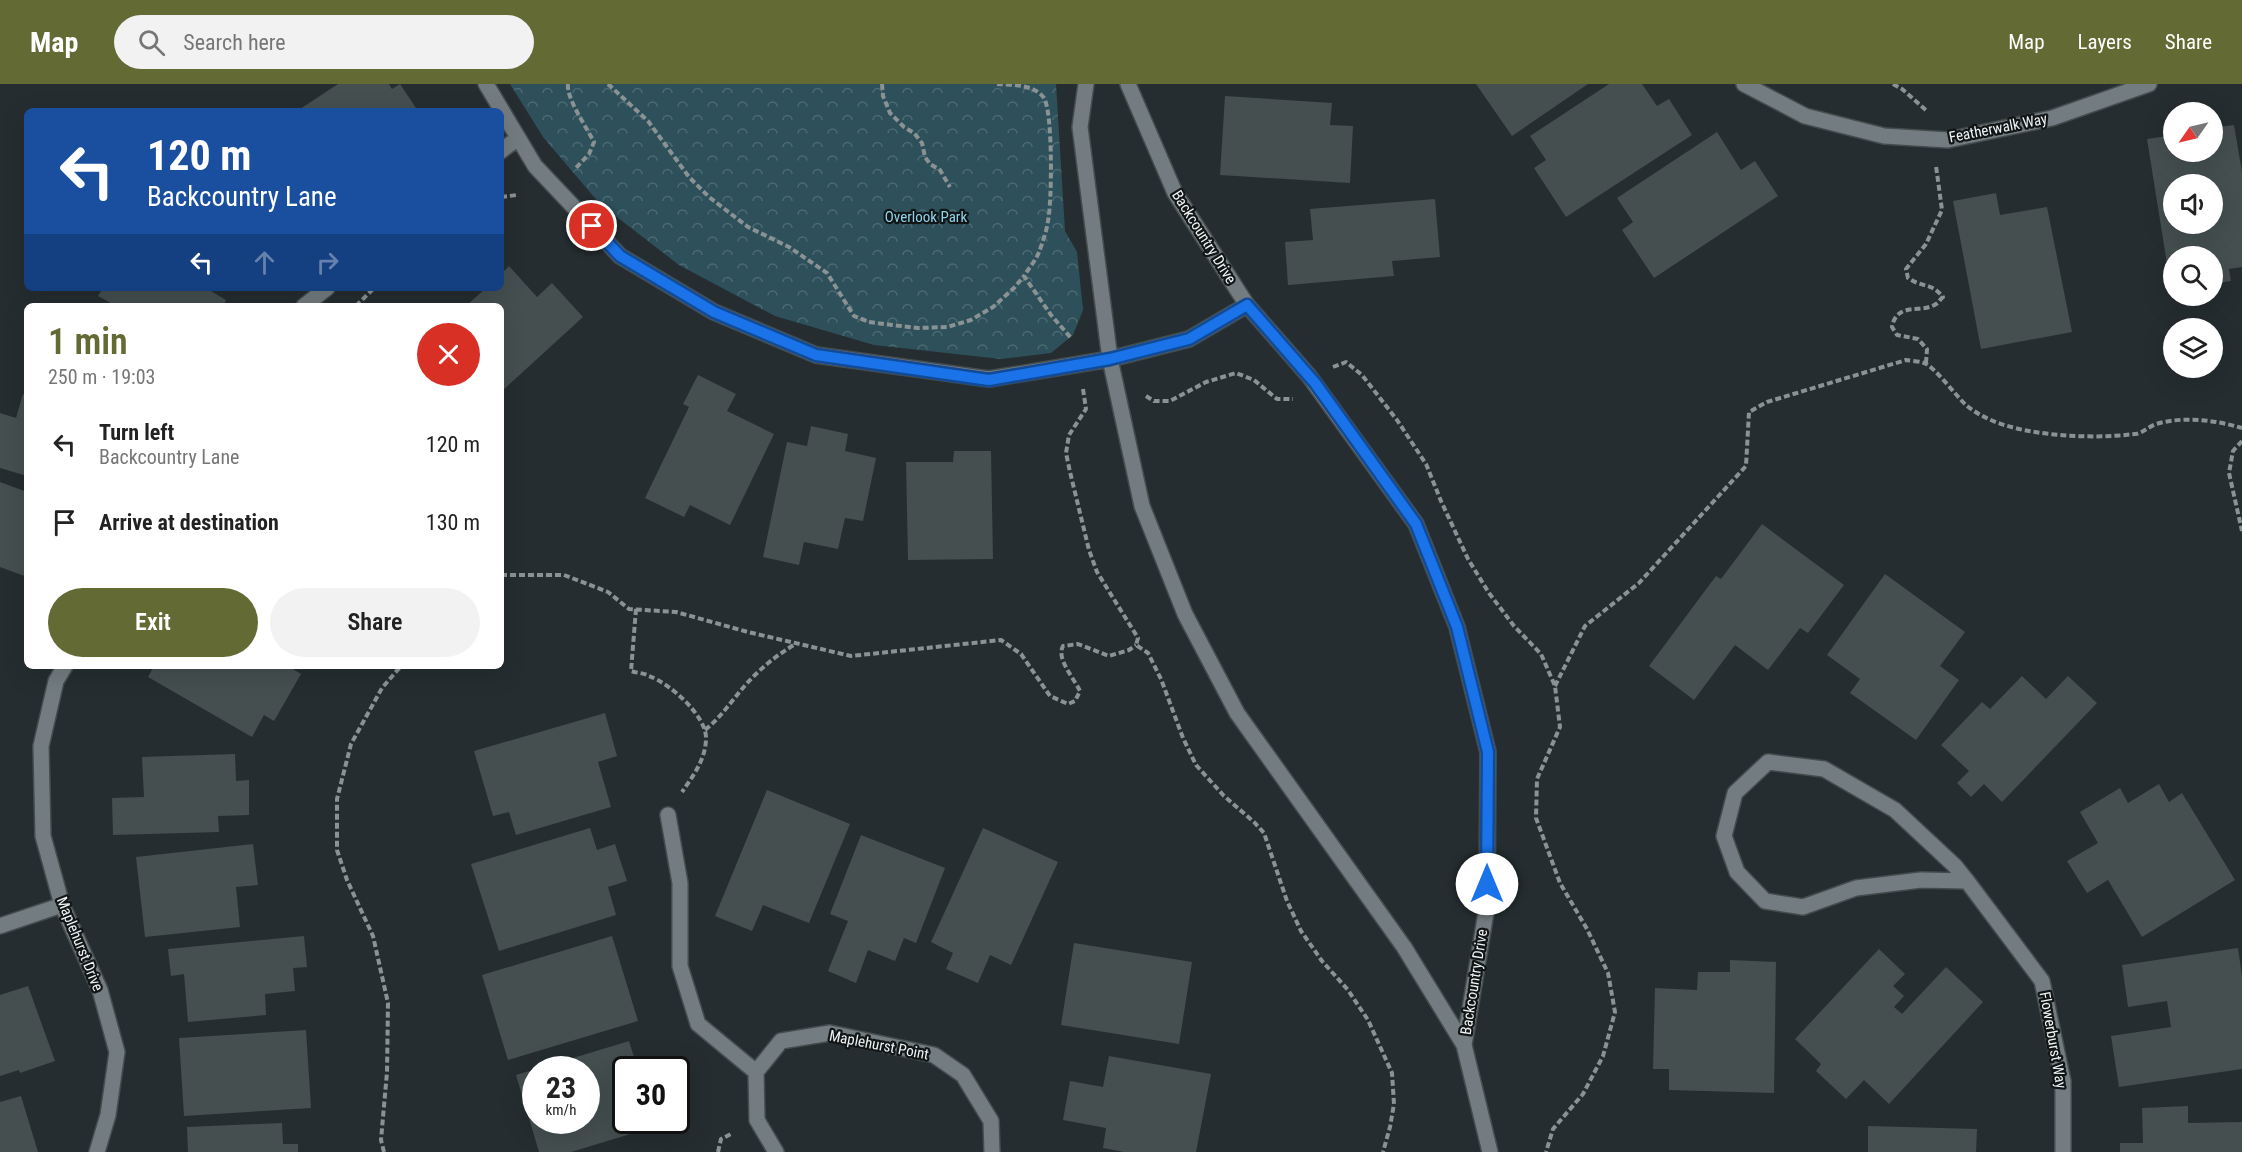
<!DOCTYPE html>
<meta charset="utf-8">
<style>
:root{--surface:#fff;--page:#f2f2f2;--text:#222;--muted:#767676;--accent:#646a34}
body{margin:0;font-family:"Roboto Condensed",sans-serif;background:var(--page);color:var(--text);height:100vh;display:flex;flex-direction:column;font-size:22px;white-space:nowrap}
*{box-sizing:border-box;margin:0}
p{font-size:20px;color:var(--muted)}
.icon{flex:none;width:33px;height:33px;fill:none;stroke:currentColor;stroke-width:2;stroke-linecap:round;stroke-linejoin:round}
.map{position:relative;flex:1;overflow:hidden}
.details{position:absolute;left:24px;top:219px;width:480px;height:366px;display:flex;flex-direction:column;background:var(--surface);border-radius:9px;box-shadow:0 6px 24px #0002}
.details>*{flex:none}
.guide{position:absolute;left:24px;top:24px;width:480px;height:183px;border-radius:9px;box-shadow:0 6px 24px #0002;background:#1a4fa0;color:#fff;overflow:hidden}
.needle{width:39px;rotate:236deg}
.tools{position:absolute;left:2163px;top:18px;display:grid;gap:12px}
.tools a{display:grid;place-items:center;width:60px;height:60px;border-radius:50%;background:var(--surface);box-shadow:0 6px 24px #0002;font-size:30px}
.speed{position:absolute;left:522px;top:972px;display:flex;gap:12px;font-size:30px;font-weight:700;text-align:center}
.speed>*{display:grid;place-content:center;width:78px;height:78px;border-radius:50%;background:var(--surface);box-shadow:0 6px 24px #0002;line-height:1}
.speed small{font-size:15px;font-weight:400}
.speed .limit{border:3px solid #111;border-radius:9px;background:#fff;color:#111}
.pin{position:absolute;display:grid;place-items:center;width:51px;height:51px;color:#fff;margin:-26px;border:3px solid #fff;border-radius:50%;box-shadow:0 2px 6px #0007}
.me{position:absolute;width:66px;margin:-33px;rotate:0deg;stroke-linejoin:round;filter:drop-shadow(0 0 4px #0008)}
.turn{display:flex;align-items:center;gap:21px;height:126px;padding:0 24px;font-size:27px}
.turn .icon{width:78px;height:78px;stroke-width:2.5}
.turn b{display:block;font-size:42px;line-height:51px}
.lanes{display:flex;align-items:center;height:57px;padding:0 24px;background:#0003;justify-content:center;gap:30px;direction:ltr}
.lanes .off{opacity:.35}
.round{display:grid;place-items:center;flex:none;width:63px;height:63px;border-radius:32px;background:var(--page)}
.overview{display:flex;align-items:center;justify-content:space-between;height:102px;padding:0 24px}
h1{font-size:36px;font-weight:600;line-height:45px;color:var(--accent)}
.cta{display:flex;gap:12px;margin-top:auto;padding:12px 24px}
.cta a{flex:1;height:69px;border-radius:36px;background:var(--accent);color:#fff;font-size:24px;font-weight:600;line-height:69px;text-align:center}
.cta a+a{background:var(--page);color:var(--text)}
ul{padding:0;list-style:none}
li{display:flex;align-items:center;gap:18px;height:78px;padding:0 24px}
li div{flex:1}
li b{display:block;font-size:22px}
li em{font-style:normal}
header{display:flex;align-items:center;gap:36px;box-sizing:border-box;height:84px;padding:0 30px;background:var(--accent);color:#fff}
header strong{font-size:28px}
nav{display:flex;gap:33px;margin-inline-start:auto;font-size:21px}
.search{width:420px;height:54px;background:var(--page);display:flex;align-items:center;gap:15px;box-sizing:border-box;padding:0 21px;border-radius:33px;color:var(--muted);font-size:22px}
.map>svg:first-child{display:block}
</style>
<header>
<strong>Map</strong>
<div class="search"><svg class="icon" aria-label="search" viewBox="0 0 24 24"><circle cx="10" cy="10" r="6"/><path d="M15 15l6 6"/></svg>Search here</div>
<nav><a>Map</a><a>Layers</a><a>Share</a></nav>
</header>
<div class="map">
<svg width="2242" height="1068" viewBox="0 0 2242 1068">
<defs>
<pattern id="forest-crowns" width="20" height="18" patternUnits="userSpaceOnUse" patternTransform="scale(1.5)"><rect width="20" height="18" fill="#2d505b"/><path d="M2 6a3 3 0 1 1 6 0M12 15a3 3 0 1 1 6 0" fill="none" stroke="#4c6a73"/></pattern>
</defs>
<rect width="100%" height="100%" fill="#252d30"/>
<path fill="url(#forest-crowns)" d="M 510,0 L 1056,0 L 1065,147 L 1077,168 L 1083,226 L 1073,251 L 1051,269 L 1001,275 L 874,261 L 775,232 L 679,181 L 600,120 L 543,53 Z"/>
<path fill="#454f4f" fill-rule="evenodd" d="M 338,0 L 389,0 L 392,5 L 400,0 L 418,27 L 297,27 Z
M 1476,0 L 1588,0 L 1512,52 Z
M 1609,0 L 1642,0 L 1657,22 L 1669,15 L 1692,51 L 1566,133 L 1534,84 L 1546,76 L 1530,52 Z
M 1225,12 L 1332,19 L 1330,41 L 1353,42 L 1350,99 L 1220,91 Z
M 2234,41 L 2242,88 L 2242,183 L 2229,185 L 2231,197 L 2212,200 L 2212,172 L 2174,172 L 2172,211 L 2147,55 L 2174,51 L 2174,68 L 2212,68 L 2212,44 ZM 2174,100 L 2212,100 L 2212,140 L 2174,140 Z
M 1717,48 L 1741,86 L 1755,77 L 1778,112 L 1654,194 L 1622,146 L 1633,138 L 1617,114 Z
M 1996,109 L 2000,131 L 2047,123 L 2072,248 L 1981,265 L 1953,117 Z
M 1435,115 L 1440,173 L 1392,177 L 1394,192 L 1288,201 L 1285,158 L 1313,156 L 1310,125 Z
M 509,182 L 537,213 L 552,199 L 583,233 L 501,308 L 501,222 L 466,222 L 486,204 L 501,204 L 501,190 Z
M 103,204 L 212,204 L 211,207 L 226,216 L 223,222 L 116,222 L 98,212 Z
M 698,291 L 736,310 L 727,327 L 774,350 L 730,441 L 690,421 L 684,433 L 645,414 L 689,323 L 683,320 Z
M 23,310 L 27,311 L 27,392 L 0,384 L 0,329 L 16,334 Z
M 811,342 L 848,350 L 845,367 L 876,374 L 863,437 L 845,434 L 838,465 L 804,458 L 799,481 L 763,473 L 787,358 L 807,362 Z
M 954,367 L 991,367 L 993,475 L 908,476 L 906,378 L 953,378 Z
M 0,398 L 27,408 L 27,493 L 0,483 Z
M 1762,440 L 1844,501 L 1808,549 L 1800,544 L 1768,586 L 1735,561 L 1694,616 L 1649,582 L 1716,492 L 1721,495 Z
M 1885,490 L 1965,548 L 1940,582 L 1959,596 L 1916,656 L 1850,609 L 1860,595 L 1827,571 Z
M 154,582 L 288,582 L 301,590 L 274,637 L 264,631 L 252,653 L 148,593 Z
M 2022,592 L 2046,615 L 2068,592 L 2097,619 L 2002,718 L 1984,700 L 1971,713 L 1957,699 L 1969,687 L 1941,661 L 1982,618 L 1990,625 Z
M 605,629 L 617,672 L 598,678 L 611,723 L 516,751 L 509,728 L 493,732 L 474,667 Z
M 235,670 L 236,697 L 249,696 L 249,731 L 218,732 L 219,748 L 113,751 L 112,714 L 144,713 L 142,673 Z
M 2159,700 L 2169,718 L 2182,709 L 2235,796 L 2142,853 L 2108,796 L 2087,809 L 2067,777 L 2098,759 L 2080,728 L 2120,704 L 2128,719 Z
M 767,706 L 850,740 L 809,839 L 763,821 L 752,847 L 715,832 Z
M 590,744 L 597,766 L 615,760 L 627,797 L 608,803 L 616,831 L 499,867 L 471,780 Z
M 983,744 L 1058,778 L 1011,881 L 990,871 L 978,899 L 946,885 L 953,869 L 931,858 Z
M 861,751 L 945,784 L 916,859 L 904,854 L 895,877 L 868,866 L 856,899 L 828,887 L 848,837 L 830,830 Z
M 253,760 L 258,801 L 236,803 L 240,843 L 145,853 L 136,773 Z
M 304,852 L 307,883 L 293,884 L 295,907 L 265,910 L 266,931 L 188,938 L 184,890 L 171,892 L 168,865 Z
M 612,852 L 638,937 L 508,976 L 482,891 Z
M 1074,859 L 1192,878 L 1179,960 L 1061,941 Z
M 2238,864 L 2242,892 L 2242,985 L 2119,1003 L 2111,952 L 2171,943 L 2167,917 L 2128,923 L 2122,881 Z
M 1879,865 L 1905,890 L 1893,902 L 1904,912 L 1894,923 L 1902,930 L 1946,883 L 1983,918 L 1889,1020 L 1864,996 L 1846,1015 L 1816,987 L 1821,980 L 1795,955 Z
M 1730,876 L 1776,878 L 1774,1009 L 1669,1006 L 1669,985 L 1653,985 L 1655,904 L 1697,906 L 1698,888 L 1730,888 Z
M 28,902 L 55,977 L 20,989 L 19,986 L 0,992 L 0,911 Z
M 306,946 L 311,1024 L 184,1032 L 179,954 Z
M 629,957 L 638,986 L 626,986 L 626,1036 L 669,1036 L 670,1038 L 571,1068 L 539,1068 L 516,991 L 536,985 L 536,1036 L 586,1036 L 586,986 L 537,985 Z
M 1109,972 L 1211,990 L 1196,1068 L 1124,1068 L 1103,1064 L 1106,1044 L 1063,1036 L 1070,997 L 1103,1003 Z
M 21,1012 L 38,1068 L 0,1068 L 0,1018 Z
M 2188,1022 L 2188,1039 L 2242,1038 L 2242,1068 L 2120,1068 L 2120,1059 L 2143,1059 L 2142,1024 Z
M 282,1039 L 283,1060 L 298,1060 L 298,1068 L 188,1068 L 187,1043 Z
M 1868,1042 L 1977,1045 L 1976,1068 L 1868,1068 Z"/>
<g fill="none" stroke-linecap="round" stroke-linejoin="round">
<defs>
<path id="street" d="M 486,0 L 535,82 L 620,172 L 714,228 L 816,271 L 989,295 L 1110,275 L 1189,255 L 1247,221
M 1086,0 L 1080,43 L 1110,275 L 1142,422 L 1185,530 L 1237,629 L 1404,863 L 1464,961 L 1490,1068
M 1128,0 L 1175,109 L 1247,221 L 1309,292 L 1416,440 L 1457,543 L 1488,668 L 1487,822 L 1464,961
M 1744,0 L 1805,32 L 1884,52 L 1948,56 L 2052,34 L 2149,0
M 501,67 L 518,54
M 304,222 L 327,204
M 65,582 L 56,597 L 41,662 L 43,752 L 62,821 L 100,906 L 117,968 L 108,1031 L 97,1068
M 668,731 L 680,799 L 680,882 L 698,940 L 756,988
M 1967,797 L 1921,796 L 1856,804 L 1803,823 L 1765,817 L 1737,788 L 1724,752 L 1735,709 L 1768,678 L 1824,685 L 1895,726 L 1955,782 L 1967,797 L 2042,897 L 2063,997 L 2063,1068
M 0,842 L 62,821
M 776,1068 L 757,1036 L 756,988 L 781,957 L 830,949 L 934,971 L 963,991 L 991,1037 L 992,1068"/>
</defs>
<use href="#street" stroke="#444c4d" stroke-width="18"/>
<path stroke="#8b9294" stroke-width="4" stroke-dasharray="6 3" stroke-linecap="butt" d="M 568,0 C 566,14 587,44 594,58 L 589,70 L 575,85
M 608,0 L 648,37 L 689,93 L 709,113 L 748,143 L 789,163 L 827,189 L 854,232 L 869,238 L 892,241 L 918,244 L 947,243 L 971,236 L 993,223 L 1014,204 L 1024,192
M 882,0 L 883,12 L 890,29 L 904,43 L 914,49 L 922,59 L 925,73 L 930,80 L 940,86 L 950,103
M 997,0 C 1012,1 1034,0 1044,14 C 1053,29 1052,118 1048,137 C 1047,146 1042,160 1039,168 C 1036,176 1029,184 1024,192 L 1051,231 L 1071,254
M 1893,0 L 1902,5 L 1927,27
M 501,113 L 517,111
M 356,222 L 374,204
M 1926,279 L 1927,265 L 1918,255 L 1897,251 L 1892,243 C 1897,217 1921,230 1936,220 C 1939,219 1940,215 1943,213 C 1931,198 1922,204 1908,194 L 1906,185 L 1926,160 L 1942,126 L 1936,82
M 1333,283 L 1346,278 L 1362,291 L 1397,336 L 1426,380 L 1441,417 L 1468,475 L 1489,509 L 1514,542 L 1541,570 L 1555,602 L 1560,643 L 1537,695 L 1536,734 L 1560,799 L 1587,845 L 1608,889 L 1615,928 L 1603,972 L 1583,1010 L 1553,1045 L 1546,1068
M 1083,305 L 1086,325 L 1069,351 L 1066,369 L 1070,388 L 1089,466 L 1097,488 L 1138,554 L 1136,561 L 1148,569 L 1161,595 L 1183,654 L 1196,681 L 1224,712 L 1254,738 L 1264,749 L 1287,817 L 1301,847 L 1322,877 L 1348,906 L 1368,936 L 1392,989 L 1394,1020 L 1390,1043 L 1383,1068
M 1146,312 L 1154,317 L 1170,317 L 1206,298 L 1236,289 L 1254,296 L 1277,315 L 1293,315
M 2242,357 L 2233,367 L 2229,389 L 2242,447
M 501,491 L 564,491 L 608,508 L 629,525 L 676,528 L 748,548 L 851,572 L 1001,556 L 1021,570 L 1050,612 L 1068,620 L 1075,617 L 1080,607 C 1073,593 1056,574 1063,562 L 1078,560 L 1109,572 L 1129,566 L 1136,561
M 636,525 L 631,587 C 637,589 644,589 649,592 C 669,599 706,631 706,654 C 706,675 693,692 682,708
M 1555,602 L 1585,542 L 1639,499 L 1746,382 L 1749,328 L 1767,318 L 1906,276 C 1911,277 1919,277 1924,279 C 1934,282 1956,312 1966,321 C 1984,336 2007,343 2029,347 C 2063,353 2101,354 2135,350 C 2143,349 2148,343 2156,340 C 2183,332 2215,336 2242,344
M 705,646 C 725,630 737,608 755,591 C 768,578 782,568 797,559
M 384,1068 L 381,1056 L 387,988 L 388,919 L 373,852 L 347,796 L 337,766 L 337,715 L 351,660 L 382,604 L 401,582
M 718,1068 L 721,1055 L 733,1049"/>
<use href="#street" stroke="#737c80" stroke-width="15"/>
</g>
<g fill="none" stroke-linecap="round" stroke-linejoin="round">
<defs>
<path id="route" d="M 592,142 L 620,172 L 714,228 L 816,271 L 989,296 L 1110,275 L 1189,255 L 1247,221 L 1315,299 L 1416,440 L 1457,543 L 1488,668 L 1487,800"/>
</defs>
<use href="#route" stroke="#114b97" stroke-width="15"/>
<use href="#route" stroke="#1a73e8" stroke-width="10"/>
</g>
<g text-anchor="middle" stroke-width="4.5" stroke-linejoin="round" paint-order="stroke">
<g font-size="15" fill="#eff5f6" stroke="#111516">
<text transform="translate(1998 44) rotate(-11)" y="5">Featherwalk Way</text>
<text transform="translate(1204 153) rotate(58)" y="5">Backcountry Drive</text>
<text transform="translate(80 860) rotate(68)" y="5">Maplehurst Drive</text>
<text transform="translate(1474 898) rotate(-81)" y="5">Backcountry Drive</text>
<text transform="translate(2053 956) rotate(80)" y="5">Flowerburst Way</text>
<text transform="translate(879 961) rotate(11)" y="5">Maplehurst Point</text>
</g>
<g font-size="15" fill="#8fd3ea" stroke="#111516">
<text x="926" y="138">Overlook Park</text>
</g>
</g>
</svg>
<div class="tools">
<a><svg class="needle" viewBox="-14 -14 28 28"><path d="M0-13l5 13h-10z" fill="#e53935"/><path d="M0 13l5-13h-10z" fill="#767676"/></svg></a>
<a><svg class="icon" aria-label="sound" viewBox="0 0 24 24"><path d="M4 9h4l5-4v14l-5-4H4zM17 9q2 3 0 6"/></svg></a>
<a><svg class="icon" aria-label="search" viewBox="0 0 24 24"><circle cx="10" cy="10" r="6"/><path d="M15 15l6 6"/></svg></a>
<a><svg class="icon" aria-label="layers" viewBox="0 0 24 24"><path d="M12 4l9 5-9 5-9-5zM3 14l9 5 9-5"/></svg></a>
</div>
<div class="speed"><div>23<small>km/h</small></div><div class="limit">30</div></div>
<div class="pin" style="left:592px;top:142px;background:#d93025"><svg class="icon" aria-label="arrive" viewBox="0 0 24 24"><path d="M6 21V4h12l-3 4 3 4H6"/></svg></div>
<svg class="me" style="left:1487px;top:800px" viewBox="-20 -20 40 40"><circle r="19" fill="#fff"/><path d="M0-13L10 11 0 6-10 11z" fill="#1a73e8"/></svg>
<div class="guide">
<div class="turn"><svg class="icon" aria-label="left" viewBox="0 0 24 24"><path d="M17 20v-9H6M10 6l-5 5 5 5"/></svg><div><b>120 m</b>Backcountry Lane</div></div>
<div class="lanes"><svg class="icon" aria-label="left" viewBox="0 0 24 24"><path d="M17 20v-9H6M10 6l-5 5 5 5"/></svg><svg class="icon off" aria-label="ahead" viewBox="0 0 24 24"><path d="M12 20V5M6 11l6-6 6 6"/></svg><svg class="icon off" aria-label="right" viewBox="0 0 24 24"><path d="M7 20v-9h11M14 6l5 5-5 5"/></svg></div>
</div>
<section class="details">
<div class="overview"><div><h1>1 min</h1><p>250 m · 19:03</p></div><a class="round" style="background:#d93025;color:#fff"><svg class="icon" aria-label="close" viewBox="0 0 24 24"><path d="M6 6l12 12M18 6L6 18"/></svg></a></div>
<ul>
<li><svg class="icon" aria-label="left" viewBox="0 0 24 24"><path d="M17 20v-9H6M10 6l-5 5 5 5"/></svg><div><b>Turn left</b><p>Backcountry Lane</p></div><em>120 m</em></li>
<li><svg class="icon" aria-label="arrive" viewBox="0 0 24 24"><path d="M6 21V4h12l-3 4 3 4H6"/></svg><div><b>Arrive at destination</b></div><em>130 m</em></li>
</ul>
<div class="cta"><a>Exit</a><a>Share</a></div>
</section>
</div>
